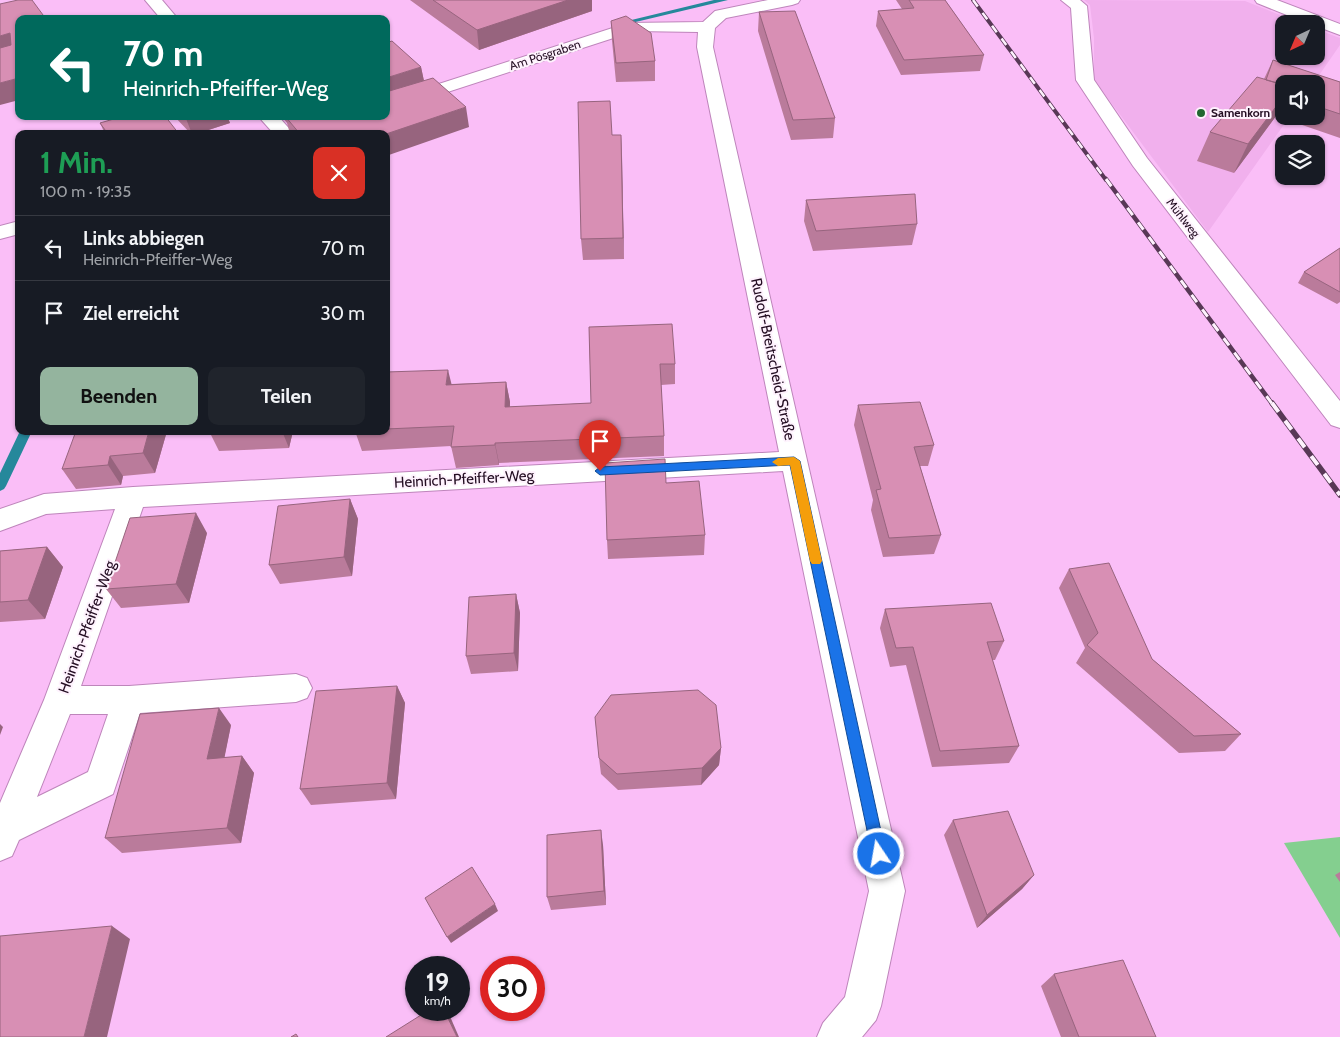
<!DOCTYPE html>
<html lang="de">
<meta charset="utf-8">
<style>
:root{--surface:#171b24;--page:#20242c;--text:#f1f3f6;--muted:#9ea1a6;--line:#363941;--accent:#94b49e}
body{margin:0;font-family:Cabin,sans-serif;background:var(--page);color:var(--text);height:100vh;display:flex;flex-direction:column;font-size:19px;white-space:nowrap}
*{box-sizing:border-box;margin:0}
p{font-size:16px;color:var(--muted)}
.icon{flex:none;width:28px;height:28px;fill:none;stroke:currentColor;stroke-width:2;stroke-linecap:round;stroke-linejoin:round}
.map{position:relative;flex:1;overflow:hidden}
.sheet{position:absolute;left:15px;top:130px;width:375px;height:305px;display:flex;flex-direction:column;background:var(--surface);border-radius:10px;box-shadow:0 1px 4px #0004}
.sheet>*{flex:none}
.top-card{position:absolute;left:15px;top:15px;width:375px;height:105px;border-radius:10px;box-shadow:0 1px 4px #0004;background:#00695c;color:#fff;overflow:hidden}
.needle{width:32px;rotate:224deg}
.controls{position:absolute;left:1275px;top:15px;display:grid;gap:10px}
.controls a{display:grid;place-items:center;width:50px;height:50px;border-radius:10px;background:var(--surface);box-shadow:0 1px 4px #0004;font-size:25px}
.speed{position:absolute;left:405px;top:956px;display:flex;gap:10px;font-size:25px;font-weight:700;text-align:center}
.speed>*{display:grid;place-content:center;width:65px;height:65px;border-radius:50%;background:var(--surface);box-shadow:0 1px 4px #0004;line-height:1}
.speed small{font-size:12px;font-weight:400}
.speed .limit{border:8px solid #d22;background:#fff;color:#111}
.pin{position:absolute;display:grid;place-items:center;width:42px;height:42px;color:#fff;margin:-51px -21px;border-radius:50% 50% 50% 0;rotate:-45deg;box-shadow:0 0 5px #0007}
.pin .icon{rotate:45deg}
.me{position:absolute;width:55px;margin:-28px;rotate:348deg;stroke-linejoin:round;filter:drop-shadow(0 0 4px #0008)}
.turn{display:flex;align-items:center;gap:18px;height:105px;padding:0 25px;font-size:22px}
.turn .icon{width:65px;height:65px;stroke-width:2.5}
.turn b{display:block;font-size:35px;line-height:42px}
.round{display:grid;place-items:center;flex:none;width:52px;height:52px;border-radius:10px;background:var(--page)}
.overview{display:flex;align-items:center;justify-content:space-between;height:85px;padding:0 25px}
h1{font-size:30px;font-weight:700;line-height:38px;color:#1e9e55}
.action{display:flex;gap:10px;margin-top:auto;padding:10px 25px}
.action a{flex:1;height:58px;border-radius:10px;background:var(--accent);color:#111;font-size:20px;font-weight:700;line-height:58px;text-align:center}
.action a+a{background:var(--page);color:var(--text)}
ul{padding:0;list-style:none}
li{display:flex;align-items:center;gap:15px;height:65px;padding:0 25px;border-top:1px solid var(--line)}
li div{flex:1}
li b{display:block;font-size:19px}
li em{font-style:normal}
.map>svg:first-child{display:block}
</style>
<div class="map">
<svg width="1340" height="1037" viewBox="0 0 1340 1037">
<rect width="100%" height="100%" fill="#fabef7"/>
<path fill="#f1b0ed" d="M 1084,0 L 1245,1 L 1303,24 L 1284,24 L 1284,56 L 1316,56 L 1316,29 L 1340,38 L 1340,45 L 1313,84 L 1284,84 L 1284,116 L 1290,116 L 1208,232 L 1094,80 L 1094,38 L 1090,5 Z"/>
<path fill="#84cf8f" d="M 1340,837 L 1340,938 L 1284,843 Z"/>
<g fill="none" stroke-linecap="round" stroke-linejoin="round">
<path fill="#26889b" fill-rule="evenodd" d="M 714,0 L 728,0 L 623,25 L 619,23 Z
M 20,431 L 32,431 L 6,486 L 4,489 L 0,491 L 0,473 Z"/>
<defs>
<path id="minor" d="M 145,0 L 162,0 L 178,19 L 161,19 Z
M 768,0 L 800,0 L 798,3 L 792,5 L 726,18 L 715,28 L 713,47 L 905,891 L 881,1006 L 876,1020 L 862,1037 L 817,1037 L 823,1023 L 845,997 L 869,891 L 783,471 L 143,507 L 81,686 L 129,686 L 296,674 L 307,678 L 312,688 L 307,698 L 296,702 L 140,713 L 113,794 L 19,840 L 12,856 L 0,861 L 0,803 L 44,700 L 115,509 L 46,514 L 0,531 L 0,509 L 44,494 L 133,487 L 779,452 L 697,47 L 698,32 L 635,31 L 386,112 L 386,101 L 628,23 L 703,22 L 715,11 ZM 70,714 L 108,714 L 88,772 L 37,797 Z
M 1061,0 L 1080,0 L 1087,6 L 1094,80 L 1147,158 L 1340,401 L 1340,428 L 1331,425 L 1133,166 L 1076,80 L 1071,8 Z
M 1255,0 L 1277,0 L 1340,24 L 1340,35 L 1316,26 L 1316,24 L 1309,24 L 1257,3 Z
M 258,116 L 278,116 L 294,134 L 274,134 Z
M 19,221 L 19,234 L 0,239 L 0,226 Z"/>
</defs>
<use href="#minor" stroke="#be85bb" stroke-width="2"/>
<use href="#minor" fill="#fff" fill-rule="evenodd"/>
<defs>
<path id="rail-far2" d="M 973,0 L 1106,180"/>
<path id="rail-far1" d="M 1106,179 L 1273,405"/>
<path id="rail" d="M 1272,403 L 1340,495"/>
</defs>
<use href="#rail-far2" stroke="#583856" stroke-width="4"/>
<use href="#rail-far1" stroke="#583856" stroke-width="4.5"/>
<use href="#rail" stroke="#583856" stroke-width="5.5"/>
<use href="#rail-far2" stroke="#fef2fd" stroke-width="2.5" stroke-dasharray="8" stroke-linecap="butt"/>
<use href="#rail-far1" stroke="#fef2fd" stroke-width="3" stroke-dasharray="9" stroke-linecap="butt"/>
<use href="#rail" stroke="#fef2fd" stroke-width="4" stroke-dasharray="11" stroke-linecap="butt"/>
</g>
<path fill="#ba7b9b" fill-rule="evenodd" d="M 410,0 L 592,0 L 592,11 L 479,50 Z
M 896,0 L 945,0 L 984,55 L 980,71 L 901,75 L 876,26 L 878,11 L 902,9 Z
M 759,12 L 835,118 L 833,138 L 791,140 L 758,31 Z
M 611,21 L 655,61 L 655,81 L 616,82 L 612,41 Z
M 1273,60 L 1340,82 L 1340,138 L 1276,116 L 1234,173 L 1197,161 L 1210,132 L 1264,79 ZM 1284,84 L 1316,84 L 1316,116 L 1284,116 Z
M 421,67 L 424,81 L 469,127 L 386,134 L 290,134 L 287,123 L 281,116 L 386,116 Z
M 174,116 L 227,116 L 230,123 L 196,134 L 191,134 Z
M 100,123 L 179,134 L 105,134 Z
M 612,135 L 621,135 L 624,259 L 583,260 L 581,239 Z
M 806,200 L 917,224 L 912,245 L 813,251 L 804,221 Z
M 1340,248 L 1340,302 L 1337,304 L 1298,283 L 1304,272 Z
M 589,327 L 675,364 L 675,384 L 661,385 L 664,436 L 664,456 L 499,463 L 499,465 L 456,468 L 451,446 L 362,451 L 355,431 L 386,431 L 386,372 L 451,384 L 506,382 L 510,402 L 510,407 L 591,403 Z
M 858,405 L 934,445 L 928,466 L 920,466 L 941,535 L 934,554 L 883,557 L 871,510 L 873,500 L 854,425 Z
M 167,431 L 155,473 L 123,476 L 121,485 L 76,489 L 62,469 Z
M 209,431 L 293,431 L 289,448 L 219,451 Z
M 666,483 L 705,535 L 704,555 L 608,559 L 607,540 Z
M 350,499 L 358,519 L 352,576 L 280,584 L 269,565 Z
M 207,533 L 189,603 L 121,608 L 106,589 Z
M 47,547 L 63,567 L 45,619 L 0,622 L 0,551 Z
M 1069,569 L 1152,659 L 1241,734 L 1225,751 L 1179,753 L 1076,663 L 1085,648 L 1059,588 Z
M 516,594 L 520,613 L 518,671 L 471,674 L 466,656 Z
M 885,609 L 1004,641 L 995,660 L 992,660 L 1019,746 L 1009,763 L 932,767 L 906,665 L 890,667 L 880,628 Z
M 397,686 L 405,703 L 396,799 L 311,805 L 300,789 Z
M 231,725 L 224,758 L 242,756 L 254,773 L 241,843 L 122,853 L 105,838 Z
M 721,748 L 719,765 L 701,785 L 618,790 L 601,774 L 599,758 Z
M 953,820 L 1034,875 L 1022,889 L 977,928 L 944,835 Z
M 603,845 L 606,905 L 551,910 L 547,897 Z
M 1340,872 L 1340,882 L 1335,875 Z
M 1054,974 L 1156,1037 L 1061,1037 L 1041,986 Z"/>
<path fill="#97647e" d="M 568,0 L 592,0 L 592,11 L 479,50 L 477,30 Z
M 10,33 L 19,50 L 0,57 L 0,36 Z
M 421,67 L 425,86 L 386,99 L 386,78 Z
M 19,78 L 19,100 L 0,105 L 0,83 Z
M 1284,96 L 1284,100 L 1276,116 L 1234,173 L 1248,144 Z
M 466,107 L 469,127 L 386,156 L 386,134 Z
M 185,116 L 227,116 L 230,123 L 196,134 L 192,134 Z
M 621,135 L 622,155 L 624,259 L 623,238 Z
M 448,370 L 453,390 L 446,385 Z
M 506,382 L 510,402 L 509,428 L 505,407 Z
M 149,431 L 167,431 L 155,473 L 143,453 Z
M 282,431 L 293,431 L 289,448 Z
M 495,443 L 499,463 L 499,465 L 495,445 Z
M 110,456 L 123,476 L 121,485 L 108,465 Z
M 350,499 L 358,519 L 352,576 L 344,557 Z
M 196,513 L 207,533 L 189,603 L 176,584 Z
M 47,547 L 63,567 L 45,619 L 28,600 Z
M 516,594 L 520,613 L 518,671 L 514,653 Z
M 397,686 L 405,703 L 396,799 L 387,783 Z
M 219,708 L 231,725 L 221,775 L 207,759 Z
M 0,724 L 3,727 L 0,735 Z
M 721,748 L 719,765 L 701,785 L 702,768 Z
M 242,756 L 254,773 L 241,843 L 227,828 Z
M 601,830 L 603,845 L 606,905 L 604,891 Z
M 1034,875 L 1022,889 L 977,928 L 987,915 Z
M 495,904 L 498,911 L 451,943 L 447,937 Z
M 112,926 L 130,939 L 107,1037 L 84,1037 Z
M 444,1010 L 446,1010 L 449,1014 L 459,1037 L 457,1037 Z"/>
<path fill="#d88fb4" stroke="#97647e" d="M 18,0 L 32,0 L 46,19 L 19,19 L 19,78 L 0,83 L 0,48 L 11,45 L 10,33 L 0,36 L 0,4 Z
M 433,0 L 568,0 L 477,30 Z
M 909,0 L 945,0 L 984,55 L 904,60 L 878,11 L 914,8 Z
M 795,11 L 835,118 L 793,120 L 759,12 Z
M 626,16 L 651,33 L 655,61 L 616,63 L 611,21 Z
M 392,41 L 421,67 L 386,78 L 386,43 Z
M 1273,60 L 1340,82 L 1340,114 L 1316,106 L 1316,84 L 1284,84 L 1284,85 L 1266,80 Z
M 1257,77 L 1284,85 L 1284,96 L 1248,144 L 1210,132 Z
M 433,78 L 466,107 L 386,134 L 300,134 L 285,116 L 386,116 L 386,92 Z
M 610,101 L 612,135 L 621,135 L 623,238 L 581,239 L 578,102 Z
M 124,116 L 165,116 L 179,134 L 108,134 L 100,123 Z
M 915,194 L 917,224 L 816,231 L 806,200 Z
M 1340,248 L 1340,292 L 1304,272 Z
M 672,324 L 675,364 L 660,364 L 664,436 L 495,443 L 495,445 L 451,447 L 454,426 L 386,429 L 386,372 L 448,370 L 446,385 L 506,382 L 505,407 L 591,403 L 589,327 Z
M 920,402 L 934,445 L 914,447 L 941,535 L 889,538 L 876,490 L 881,489 L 858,405 Z
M 76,431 L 149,431 L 143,453 L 110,456 L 108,465 L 62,469 Z
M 665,459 L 666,483 L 699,481 L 705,535 L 607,540 L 605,463 Z
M 350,499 L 344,557 L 269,565 L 278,506 Z
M 196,513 L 176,584 L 106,589 L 130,518 Z
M 47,547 L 28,600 L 0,602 L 0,551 Z
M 1109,563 L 1152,659 L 1241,734 L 1194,736 L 1087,645 L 1098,633 L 1069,569 Z
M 516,594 L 514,653 L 466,656 L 469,597 Z
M 991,603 L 1004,641 L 987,642 L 1019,746 L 940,751 L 913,647 L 896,648 L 885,609 Z
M 397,686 L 387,783 L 300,789 L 316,691 Z
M 698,690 L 716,705 L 721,748 L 702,768 L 617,774 L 599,758 L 595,717 L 611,695 Z
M 219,708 L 207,759 L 242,756 L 227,828 L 105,838 L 140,714 Z
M 1008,811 L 1034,875 L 987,915 L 953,820 Z
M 601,830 L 604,891 L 547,897 L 547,835 Z
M 472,867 L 495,904 L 447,937 L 425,898 Z
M 112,926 L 84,1037 L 0,1037 L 0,936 Z
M 1123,960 L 1156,1037 L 1079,1037 L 1054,974 Z
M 429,1010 L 444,1010 L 457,1037 L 386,1037 Z
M 296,1034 L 298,1037 L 291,1037 Z"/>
<path fill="#1a73e8" stroke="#114b97" d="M 794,457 L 800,461 L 886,854 L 884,859 L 879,861 L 874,859 L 872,854 L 790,465 L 600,475 L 595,471 L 600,467 Z"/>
<path fill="#f59e0b" d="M 794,457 L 800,461 L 822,561 L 820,564 L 812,564 L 810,561 L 790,465 L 778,466 L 772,462 L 778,458 Z"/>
<circle fill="#226732" stroke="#fef2fd" stroke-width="2" cx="1201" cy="113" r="5"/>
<g text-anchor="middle" stroke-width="4" stroke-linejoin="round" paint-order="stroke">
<g font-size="12" fill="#230d22" stroke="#fef2fd">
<text transform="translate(545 55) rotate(-18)" y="4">Am Pösgraben</text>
<text transform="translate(1183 218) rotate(52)" y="4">Mühlweg</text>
</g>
<g font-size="12" font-weight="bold" fill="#230d22" stroke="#fef2fd" text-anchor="start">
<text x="1211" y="117">Samenkorn</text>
</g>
<g font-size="15" fill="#230d22" stroke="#fef2fd">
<text transform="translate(773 359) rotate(78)" y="5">Rudolf-Breitscheid-Straße</text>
<text transform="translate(464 479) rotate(-3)" y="5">Heinrich-Pfeiffer-Weg</text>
<text transform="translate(87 627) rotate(-70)" y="5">Heinrich-Pfeiffer-Weg</text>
</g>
</g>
</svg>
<div class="controls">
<a><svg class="needle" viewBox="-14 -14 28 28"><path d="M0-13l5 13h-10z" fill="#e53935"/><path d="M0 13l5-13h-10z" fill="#9ea1a6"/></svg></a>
<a><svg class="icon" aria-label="sound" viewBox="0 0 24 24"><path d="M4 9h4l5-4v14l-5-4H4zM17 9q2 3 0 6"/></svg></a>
<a><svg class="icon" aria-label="layers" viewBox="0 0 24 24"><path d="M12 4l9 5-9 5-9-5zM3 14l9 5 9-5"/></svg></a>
</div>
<div class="speed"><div>19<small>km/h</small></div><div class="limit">30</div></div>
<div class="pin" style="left:600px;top:471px;background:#d93025"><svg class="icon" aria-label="arrive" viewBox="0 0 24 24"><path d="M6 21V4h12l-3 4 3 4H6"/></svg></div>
<svg class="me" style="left:879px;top:854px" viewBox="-20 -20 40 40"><circle r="17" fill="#1a73e8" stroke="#fff" stroke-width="3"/><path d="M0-11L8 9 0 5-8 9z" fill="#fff"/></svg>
<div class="top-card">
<div class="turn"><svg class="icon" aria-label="left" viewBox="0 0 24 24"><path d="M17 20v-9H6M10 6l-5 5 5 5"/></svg><div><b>70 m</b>Heinrich-Pfeiffer-Weg</div></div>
</div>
<section class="sheet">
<div class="overview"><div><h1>1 Min.</h1><p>100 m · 19:35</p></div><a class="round" style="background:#d93025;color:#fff"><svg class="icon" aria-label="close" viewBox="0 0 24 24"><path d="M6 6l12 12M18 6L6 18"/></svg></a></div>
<ul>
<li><svg class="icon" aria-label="left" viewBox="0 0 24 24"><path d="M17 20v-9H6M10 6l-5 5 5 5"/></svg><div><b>Links abbiegen</b><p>Heinrich-Pfeiffer-Weg</p></div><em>70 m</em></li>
<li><svg class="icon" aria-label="arrive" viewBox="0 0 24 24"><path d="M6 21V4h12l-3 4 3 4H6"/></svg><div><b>Ziel erreicht</b></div><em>30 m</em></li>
</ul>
<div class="action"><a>Beenden</a><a>Teilen</a></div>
</section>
</div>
